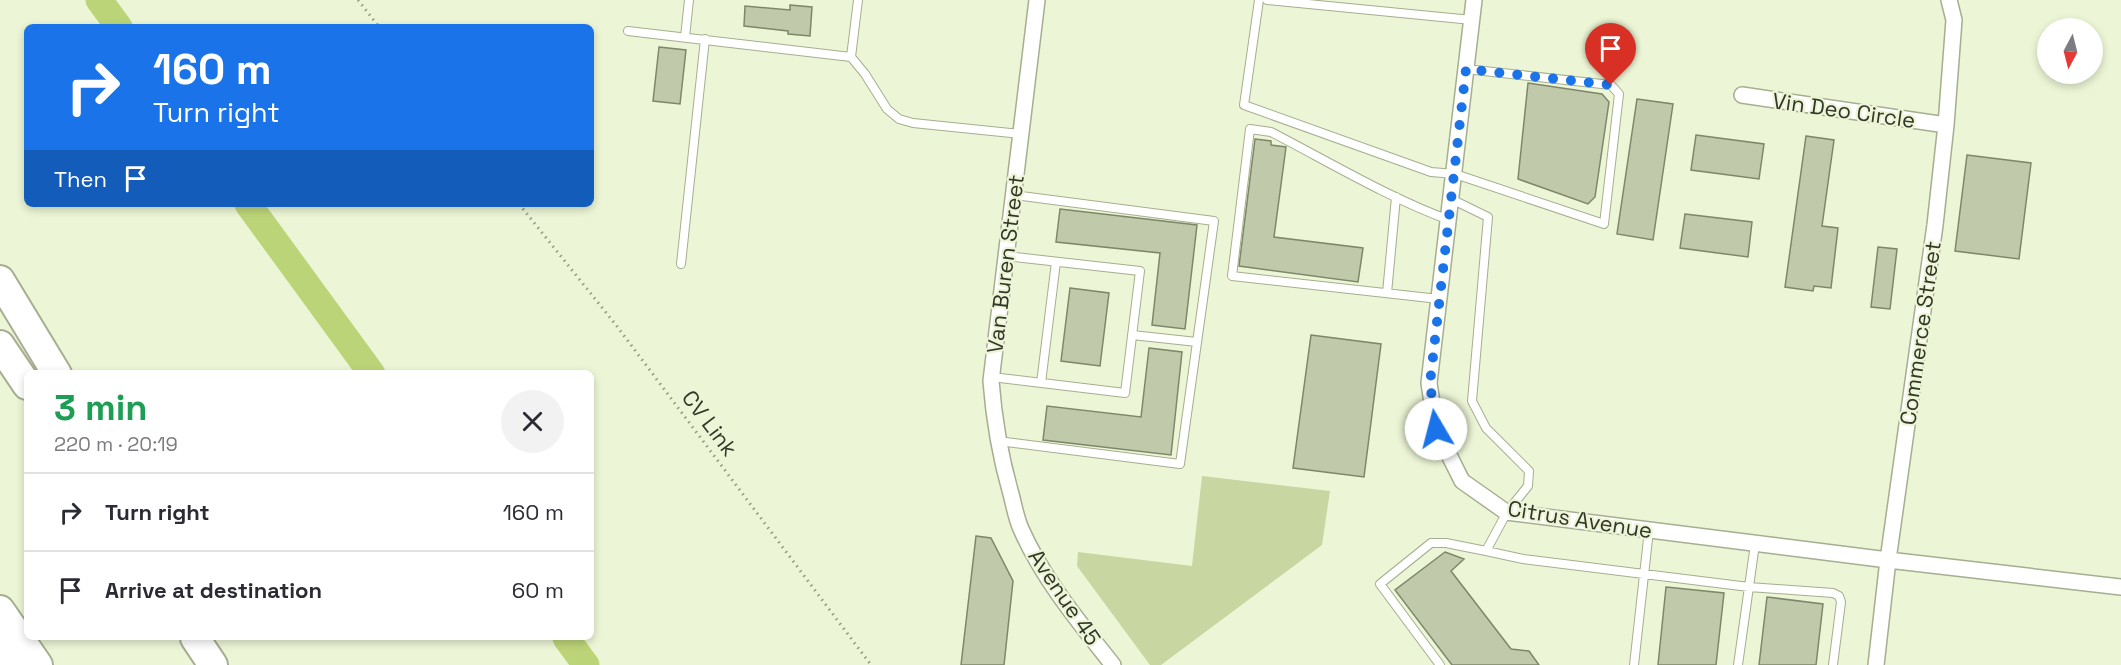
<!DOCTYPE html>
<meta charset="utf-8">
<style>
:root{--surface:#fff;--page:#f2f2f3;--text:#2b2b33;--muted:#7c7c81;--line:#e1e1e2}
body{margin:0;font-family:"Space Grotesk",sans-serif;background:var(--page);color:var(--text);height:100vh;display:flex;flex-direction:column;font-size:22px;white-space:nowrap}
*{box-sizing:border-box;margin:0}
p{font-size:20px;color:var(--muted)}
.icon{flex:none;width:33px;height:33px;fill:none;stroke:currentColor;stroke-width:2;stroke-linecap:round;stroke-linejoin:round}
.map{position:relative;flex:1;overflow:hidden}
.details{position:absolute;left:24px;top:370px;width:570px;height:270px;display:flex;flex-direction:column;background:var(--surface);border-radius:9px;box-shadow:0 3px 9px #0003}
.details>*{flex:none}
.top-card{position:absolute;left:24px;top:24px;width:570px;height:183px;border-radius:9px;box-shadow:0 3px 9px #0003;background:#1a73e8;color:#fff;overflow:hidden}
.needle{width:39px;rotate:187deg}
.fabs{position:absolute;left:2037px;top:18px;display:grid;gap:12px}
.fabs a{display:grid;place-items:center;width:66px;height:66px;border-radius:50%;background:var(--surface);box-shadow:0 3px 9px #0003;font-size:30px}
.pin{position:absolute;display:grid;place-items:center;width:51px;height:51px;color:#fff;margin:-62px -26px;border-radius:50% 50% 50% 0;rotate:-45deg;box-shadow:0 0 6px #0007}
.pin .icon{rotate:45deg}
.me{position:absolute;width:66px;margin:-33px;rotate:352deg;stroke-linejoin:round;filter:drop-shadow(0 0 4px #0008)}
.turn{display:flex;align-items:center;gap:21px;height:126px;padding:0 30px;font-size:27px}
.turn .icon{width:78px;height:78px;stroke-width:2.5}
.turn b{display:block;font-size:42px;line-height:51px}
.then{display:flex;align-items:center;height:57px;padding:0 30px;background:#0003;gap:12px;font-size:22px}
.round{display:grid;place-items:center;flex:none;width:63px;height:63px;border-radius:32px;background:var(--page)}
.summary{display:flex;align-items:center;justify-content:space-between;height:102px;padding:0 30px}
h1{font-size:36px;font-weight:800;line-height:45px;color:#1e9e55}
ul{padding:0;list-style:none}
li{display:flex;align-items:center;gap:18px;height:78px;padding:0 30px;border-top:2px solid var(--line)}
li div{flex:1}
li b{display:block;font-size:22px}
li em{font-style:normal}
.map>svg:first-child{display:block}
</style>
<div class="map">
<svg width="2121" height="665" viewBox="0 0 2121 665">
<rect width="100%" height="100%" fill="#ecf5d5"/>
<path fill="#c8d7a1" d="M 1202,476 L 1330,491 L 1322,545 L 1161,665 L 1150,665 L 1077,566 L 1078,552 L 1192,566 Z"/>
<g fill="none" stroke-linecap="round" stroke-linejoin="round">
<path stroke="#bcd478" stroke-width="27" d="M 99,0 L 119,27
M 248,204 L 372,374
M 566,638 L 586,665"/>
</g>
<path fill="#c0c9aa" stroke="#7f876a" stroke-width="1.5" d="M 790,5 L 812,7 L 810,36 L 788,34 L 788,31 L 744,26 L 745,6 L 790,10 Z
M 659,47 L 686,50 L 680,104 L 653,101 Z
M 1528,83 L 1602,94 L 1609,102 L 1595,197 L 1588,204 L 1518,179 Z
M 1637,99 L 1673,104 L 1653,240 L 1617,234 Z
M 1696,135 L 1764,144 L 1759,179 L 1691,170 Z
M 1806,136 L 1834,140 L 1822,226 L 1838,228 L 1831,288 L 1814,286 L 1813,291 L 1785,287 Z
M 1255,139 L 1271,141 L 1271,145 L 1286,147 L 1274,237 L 1363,248 L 1358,282 L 1239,266 Z
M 1967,155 L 2031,163 L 2019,259 L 1955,251 Z
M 1060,209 L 1197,225 L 1185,329 L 1152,325 L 1160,253 L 1056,242 Z
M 1685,214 L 1752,222 L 1748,257 L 1680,248 Z
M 1878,247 L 1897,249 L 1890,309 L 1871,307 Z
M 1070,288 L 1109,293 L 1100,366 L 1061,361 Z
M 1311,335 L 1381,344 L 1364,477 L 1293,468 Z
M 1149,348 L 1182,352 L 1171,455 L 1043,440 L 1047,406 L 1141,417 Z
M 976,536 L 991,538 L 1013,581 L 1004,665 L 961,665 Z
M 1445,552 L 1464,559 L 1451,571 L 1511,649 L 1529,651 L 1539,665 L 1452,665 L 1395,590 Z
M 1666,587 L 1724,593 L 1716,665 L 1658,665 Z
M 1767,597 L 1823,604 L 1816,665 L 1759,665 Z"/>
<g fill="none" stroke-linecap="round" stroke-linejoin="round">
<defs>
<path id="lane" d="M 1259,0 L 1244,105 L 1431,172 L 1455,174 L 1604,224 L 1619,94 L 1611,85 L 1466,69
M 1267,0 L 1472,20
M 628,31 L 851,57 L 865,74 L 887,109 L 899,119 L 913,123 L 1021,134
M 685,37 L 689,0
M 851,57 L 858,0
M 681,264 L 705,39
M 1387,293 L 1396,197
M 1439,299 L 1232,276 L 1250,129 L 1271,132 C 1329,162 1389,198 1449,220
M 1132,335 L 1197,342
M 992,377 L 1125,393 L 1140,271 L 1006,256
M 1041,383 L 1056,262
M 998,441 L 1180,464 L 1214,221 L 1014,195
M 1486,551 L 1523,559 L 1749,587 L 1833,593 L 1839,596 L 1841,602 L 1833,665
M 1440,665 L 1380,584 L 1431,543 L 1446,543 L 1486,551 L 1507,512 L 1528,486 L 1529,471 L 1486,428 L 1472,401 L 1488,217 L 1451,199
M 1634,665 L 1649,530
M 1738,665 L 1755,544"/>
<path id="street" d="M 1037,0 L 991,381 C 994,420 1000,456 1011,494 C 1014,505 1016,518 1021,529 C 1043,579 1079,622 1113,665
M 1474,0 L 1429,383 L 1436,429 L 1462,481 L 1506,512 L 1888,560 L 2121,587
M 1742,95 L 1946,125
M 1876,665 L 1888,560 L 1935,225 L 1946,125 L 1954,20 L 1949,0"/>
<path id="highway" d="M 0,280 L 57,374
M 0,345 L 27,385
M 0,610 L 38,665
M 195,638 L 213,665
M 0,649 L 11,665"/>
</defs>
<use href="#lane" stroke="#a5ae90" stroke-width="10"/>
<use href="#street" stroke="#a5ae90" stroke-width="18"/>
<use href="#highway" stroke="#a5ae90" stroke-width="32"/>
<path stroke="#949a83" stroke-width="3" stroke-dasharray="1.5 4.5" stroke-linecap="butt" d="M 358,0 L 379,27
M 519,204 L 616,325 L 871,665"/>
<use href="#lane" stroke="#fff" stroke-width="8"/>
<use href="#street" stroke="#fff" stroke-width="15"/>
<use href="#highway" stroke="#fff" stroke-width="28"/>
</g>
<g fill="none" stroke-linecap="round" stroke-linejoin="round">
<path stroke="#1a73e8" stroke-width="10" stroke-dasharray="0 18" d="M 1436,429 L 1430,383 L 1466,69 L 1611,85"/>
</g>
<g text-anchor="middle" stroke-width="4.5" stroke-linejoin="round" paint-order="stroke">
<g font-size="22" fill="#33372a" stroke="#ecf5d5">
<text transform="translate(1844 110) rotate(8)" y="8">Vin Deo Circle</text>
<text transform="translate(1005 264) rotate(-83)" y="8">Van Buren Street</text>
<text transform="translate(1920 333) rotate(-82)" y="8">Commerce Street</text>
<text transform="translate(710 423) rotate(53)" y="8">CV Link</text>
<text transform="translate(1580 519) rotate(9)" y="8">Citrus Avenue</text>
<text transform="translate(1065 597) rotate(56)" y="8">Avenue 45</text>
</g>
</g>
</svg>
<div class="fabs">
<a><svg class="needle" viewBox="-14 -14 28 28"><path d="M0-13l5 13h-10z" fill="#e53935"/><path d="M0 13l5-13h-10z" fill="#7c7c81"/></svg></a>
</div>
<div class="pin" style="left:1611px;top:85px;background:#d93025"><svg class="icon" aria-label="arrive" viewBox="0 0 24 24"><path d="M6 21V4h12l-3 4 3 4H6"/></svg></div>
<svg class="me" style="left:1436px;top:429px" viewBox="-20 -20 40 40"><circle r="19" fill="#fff"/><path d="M0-13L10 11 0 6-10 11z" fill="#1a73e8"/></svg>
<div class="top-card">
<div class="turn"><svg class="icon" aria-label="right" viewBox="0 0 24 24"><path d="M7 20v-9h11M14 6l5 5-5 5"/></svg><div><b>160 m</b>Turn right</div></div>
<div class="then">Then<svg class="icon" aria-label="arrive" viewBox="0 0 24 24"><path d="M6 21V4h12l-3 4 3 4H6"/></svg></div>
</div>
<section class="details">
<div class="summary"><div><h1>3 min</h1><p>220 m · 20:19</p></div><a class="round"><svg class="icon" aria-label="close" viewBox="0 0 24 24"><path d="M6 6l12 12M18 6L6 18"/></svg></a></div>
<ul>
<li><svg class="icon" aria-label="right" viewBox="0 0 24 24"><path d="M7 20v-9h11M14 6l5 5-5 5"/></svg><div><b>Turn right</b></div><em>160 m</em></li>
<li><svg class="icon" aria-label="arrive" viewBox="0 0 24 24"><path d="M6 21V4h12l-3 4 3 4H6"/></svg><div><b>Arrive at destination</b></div><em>60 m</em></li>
</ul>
</section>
</div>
